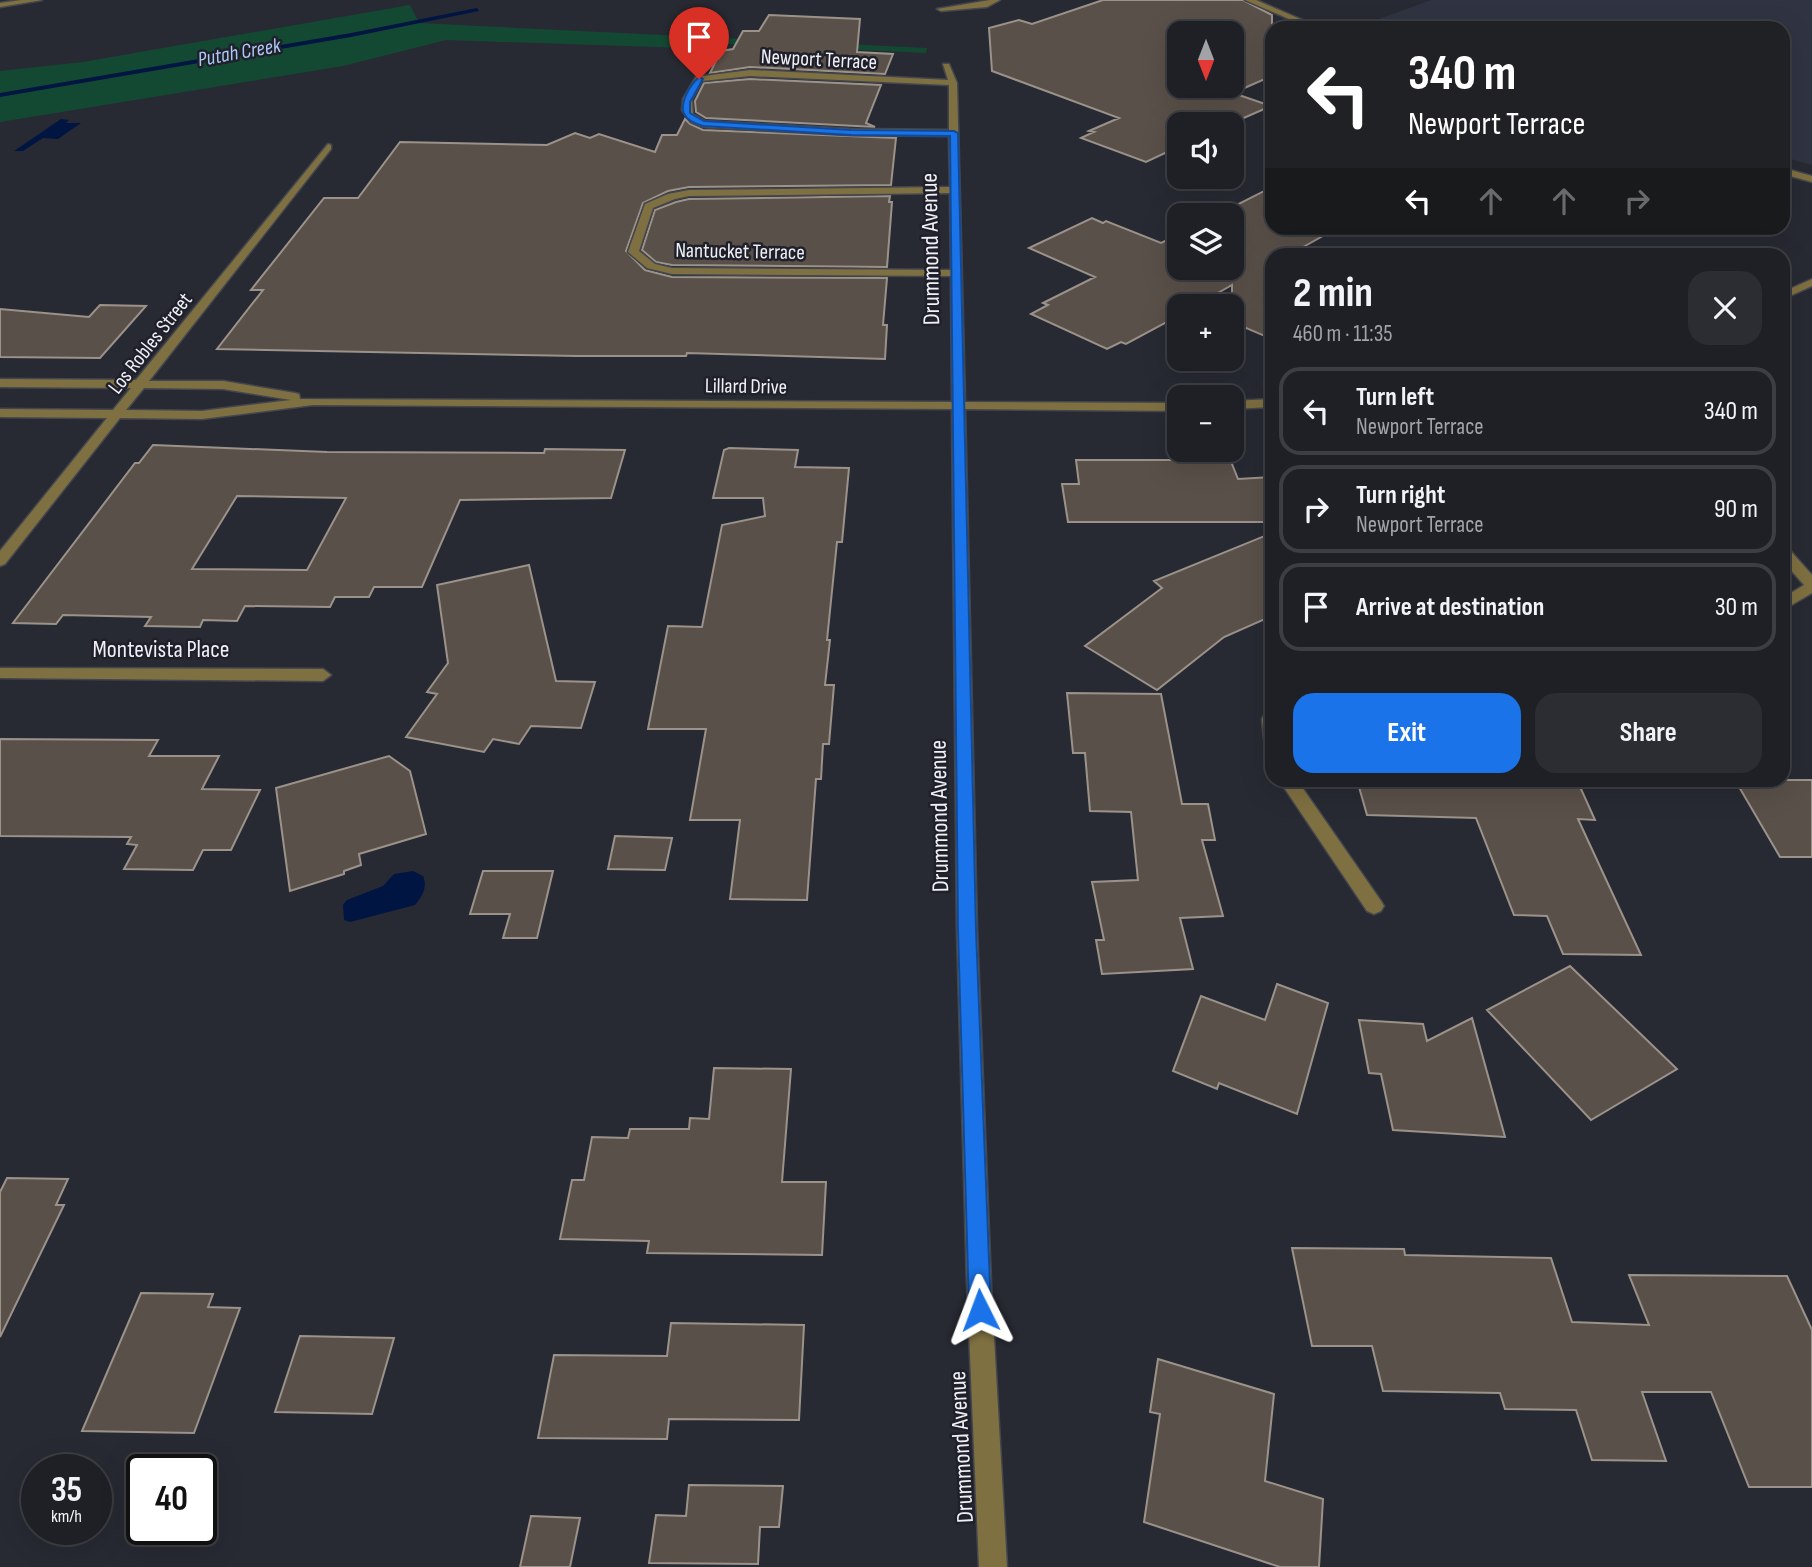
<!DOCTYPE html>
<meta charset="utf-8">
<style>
:root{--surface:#1e2026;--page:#2b2d32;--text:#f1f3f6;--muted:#a1a3a7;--line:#3c3e43;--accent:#1a73e8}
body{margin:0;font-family:"Sofia Sans Condensed",sans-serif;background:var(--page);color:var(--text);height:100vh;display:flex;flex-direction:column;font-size:26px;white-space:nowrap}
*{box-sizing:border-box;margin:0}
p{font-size:23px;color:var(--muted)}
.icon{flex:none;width:38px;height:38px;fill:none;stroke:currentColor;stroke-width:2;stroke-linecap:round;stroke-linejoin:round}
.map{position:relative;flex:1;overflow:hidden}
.sheet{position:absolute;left:1265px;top:248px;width:525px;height:539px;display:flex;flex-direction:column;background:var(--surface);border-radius:21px;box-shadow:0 7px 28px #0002,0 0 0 2px var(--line)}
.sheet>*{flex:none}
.banner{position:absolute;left:1265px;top:21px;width:525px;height:214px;border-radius:21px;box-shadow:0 7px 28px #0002,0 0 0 2px var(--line);background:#202124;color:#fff;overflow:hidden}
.needle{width:46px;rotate:180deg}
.controls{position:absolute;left:1167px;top:21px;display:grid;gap:14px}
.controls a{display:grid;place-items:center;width:77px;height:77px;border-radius:14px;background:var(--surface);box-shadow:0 7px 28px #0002,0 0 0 2px var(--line);font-size:35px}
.speed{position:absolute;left:21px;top:1454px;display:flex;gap:14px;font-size:35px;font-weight:700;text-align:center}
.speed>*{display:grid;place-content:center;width:91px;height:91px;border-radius:50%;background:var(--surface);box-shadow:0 7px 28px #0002,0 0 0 2px var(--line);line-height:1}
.speed small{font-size:18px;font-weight:400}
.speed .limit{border:4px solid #111;border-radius:10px;background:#fff;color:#111}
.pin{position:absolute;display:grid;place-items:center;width:60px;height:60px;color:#fff;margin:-72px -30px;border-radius:50% 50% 50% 0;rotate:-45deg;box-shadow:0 0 7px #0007}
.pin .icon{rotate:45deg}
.me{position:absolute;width:77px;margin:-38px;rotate:357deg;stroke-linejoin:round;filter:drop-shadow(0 0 5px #0008)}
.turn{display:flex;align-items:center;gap:24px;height:147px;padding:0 28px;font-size:32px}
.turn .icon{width:91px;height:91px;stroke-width:2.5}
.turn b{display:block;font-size:49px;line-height:60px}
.lanes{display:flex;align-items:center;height:66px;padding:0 28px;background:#0003;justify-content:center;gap:35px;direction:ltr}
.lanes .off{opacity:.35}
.round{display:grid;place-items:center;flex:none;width:74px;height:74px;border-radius:21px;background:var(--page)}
.headline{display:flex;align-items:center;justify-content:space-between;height:119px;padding:0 28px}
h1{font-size:42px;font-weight:700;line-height:52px}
.button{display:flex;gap:14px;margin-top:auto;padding:14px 28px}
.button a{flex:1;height:80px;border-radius:21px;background:var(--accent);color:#fff;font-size:28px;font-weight:700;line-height:80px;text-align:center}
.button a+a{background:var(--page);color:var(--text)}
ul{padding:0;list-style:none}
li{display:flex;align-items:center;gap:21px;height:88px;margin:0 14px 10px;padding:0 14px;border:4px solid var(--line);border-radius:21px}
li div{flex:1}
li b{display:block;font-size:26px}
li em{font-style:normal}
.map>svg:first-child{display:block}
</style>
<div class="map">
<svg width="1812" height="1567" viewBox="0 0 1812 1567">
<rect width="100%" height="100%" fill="#282a33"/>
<path fill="#303341" d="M 1431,0 L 1812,0 L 1812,165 L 1783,157 L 1783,28 L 1354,28 Z"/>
<path fill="#134933" d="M 410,5 L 419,23 L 927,48 L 926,53 L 732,44 L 686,48 L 446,40 L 343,66 L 0,122 L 0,71 L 83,62 Z"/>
<path fill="#001542" d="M 61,119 L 69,120 L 66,123 L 81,123 L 58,139 L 43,138 L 23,151 L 14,151 Z
M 413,871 L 423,876 C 428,887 422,897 415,905 L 350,922 L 344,920 L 343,905 L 347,900 L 383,886 L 394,874 Z"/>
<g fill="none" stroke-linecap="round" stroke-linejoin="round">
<path fill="#001542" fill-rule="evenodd" d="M 477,8 L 479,11 L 351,37 L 0,97 L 0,93 L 351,33 Z"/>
</g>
<path fill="#595049" stroke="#9b928a" stroke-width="2" fill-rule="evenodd" d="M 1103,0 L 1243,0 L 1272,15 L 1272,76 L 1233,93 L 1271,106 L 1230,124 L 1180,124 L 1180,146 L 1146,162 L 1081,138 L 1094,132 L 1089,131 L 1119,118 L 992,71 L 989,28 L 1019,20 L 1032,24 ZM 1180,33 L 1232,33 L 1232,86 L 1180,86 Z
M 769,15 L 860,19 L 857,52 L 893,54 L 885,74 L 750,67 L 710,73 L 721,51 L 733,49 L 743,31 L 759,31 Z
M 750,79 L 881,85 L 866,123 L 875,127 L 706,118 L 696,112 L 695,101 L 704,83 Z
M 685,119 L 690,124 L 703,130 L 896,138 L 891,185 L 689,187 L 668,191 L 643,203 L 626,251 L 645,270 L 672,277 L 887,278 L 883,325 L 887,325 L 885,359 L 687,353 L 686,356 L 577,356 L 217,349 L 263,290 L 251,290 L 324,198 L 358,198 L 400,142 L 547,145 L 575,133 L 590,138 L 599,134 L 655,152 L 662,135 L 677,135 Z
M 1272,187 L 1272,228 L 1337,228 L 1287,256 L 1272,256 L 1272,264 L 1267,267 L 1272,270 L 1272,339 L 1232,322 L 1232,285 L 1195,306 L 1180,306 L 1180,315 L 1126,344 L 1121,342 L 1107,349 L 1031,314 L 1048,305 L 1043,303 L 1095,277 L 1029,248 L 1092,218 L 1103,223 L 1106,221 L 1161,243 L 1180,234 L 1180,268 L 1232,268 L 1232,215 L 1217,215 Z
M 890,196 L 889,202 L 892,202 L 887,267 L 672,265 L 656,262 L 642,250 L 655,210 L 676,202 L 689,199 Z
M 100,305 L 146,306 L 100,358 L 0,357 L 0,309 L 89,317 Z
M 153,445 L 327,452 L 544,453 L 545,449 L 625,450 L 611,498 L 460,500 L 422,587 L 374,587 L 369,597 L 335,597 L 330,607 L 245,606 L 237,621 L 203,620 L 200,627 L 145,626 L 151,617 L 63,615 L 56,624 L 13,623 L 135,463 L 139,463 ZM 237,496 L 346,498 L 307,570 L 192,569 Z
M 729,448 L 798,450 L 795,467 L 849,468 L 842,542 L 837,542 L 827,640 L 830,640 L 825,685 L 834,685 L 829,744 L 823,744 L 821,779 L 816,779 L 807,900 L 730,899 L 740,820 L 690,820 L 706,729 L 648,729 L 668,626 L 702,627 L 722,525 L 765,516 L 763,498 L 713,498 L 724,450 Z
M 1228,454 L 1238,479 L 1272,477 L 1272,522 L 1068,522 L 1062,484 L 1079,484 L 1076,460 L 1175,460 L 1174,456 Z
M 1272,533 L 1272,616 L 1224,637 L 1157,690 L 1085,646 L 1162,588 L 1154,581 Z
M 529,565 L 556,681 L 595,682 L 581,728 L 531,726 L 519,744 L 493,739 L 484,752 L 406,737 L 437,694 L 427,692 L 448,663 L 437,585 Z
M 1067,693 L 1161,694 L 1182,804 L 1208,804 L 1215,840 L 1202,840 L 1223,916 L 1180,918 L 1193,969 L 1102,974 L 1096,940 L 1104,940 L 1092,882 L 1138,880 L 1131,812 L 1090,811 L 1085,753 L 1073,753 Z
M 0,739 L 158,740 L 149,756 L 219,756 L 202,789 L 260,790 L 231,850 L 203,850 L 193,870 L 124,869 L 137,845 L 127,844 L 131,837 L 0,836 Z
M 389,756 L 410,771 L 426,834 L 359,854 L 361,865 L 344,871 L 344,874 L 290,891 L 276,788 Z
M 1357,780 L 1577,780 L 1595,820 L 1578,819 L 1641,955 L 1563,954 L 1547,916 L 1514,915 L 1476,818 L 1367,815 Z
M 1735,780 L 1812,780 L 1812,857 L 1780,857 Z
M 615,836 L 672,838 L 665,870 L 608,869 Z
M 483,871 L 553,871 L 537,938 L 503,938 L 510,914 L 470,914 Z
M 1570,966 L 1677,1069 L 1591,1120 L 1487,1010 Z
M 1277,984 L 1328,1003 L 1297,1114 L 1219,1083 L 1217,1089 L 1173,1071 L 1201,996 L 1265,1020 Z
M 1472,1018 L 1505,1137 L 1393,1130 L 1381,1074 L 1369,1073 L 1359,1020 L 1423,1024 L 1427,1041 Z
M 714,1068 L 791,1069 L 782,1182 L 826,1182 L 822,1255 L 647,1253 L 649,1241 L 560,1239 L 572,1180 L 584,1180 L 592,1137 L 628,1138 L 630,1129 L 689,1129 L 690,1118 L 709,1119 Z
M 7,1178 L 68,1179 L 56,1205 L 64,1205 L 0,1337 L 0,1192 Z
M 1292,1248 L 1404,1249 L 1405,1255 L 1551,1258 L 1572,1322 L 1649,1325 L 1629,1275 L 1787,1276 L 1812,1330 L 1812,1487 L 1749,1487 L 1711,1392 L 1642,1392 L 1666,1461 L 1592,1460 L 1576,1410 L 1505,1409 L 1500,1393 L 1383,1391 L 1372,1346 L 1312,1346 Z
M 141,1293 L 213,1294 L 208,1307 L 240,1308 L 194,1433 L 82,1431 Z
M 671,1323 L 804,1325 L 799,1420 L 669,1419 L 667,1439 L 538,1438 L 554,1355 L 667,1356 Z
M 300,1336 L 394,1338 L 372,1414 L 275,1412 Z
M 1158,1359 L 1274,1394 L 1265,1481 L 1323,1499 L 1319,1567 L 1280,1567 L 1144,1522 L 1160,1414 L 1150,1412 Z
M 689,1485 L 783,1486 L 779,1527 L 760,1527 L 758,1564 L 649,1563 L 656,1515 L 686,1516 Z
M 531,1516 L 580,1518 L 570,1567 L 520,1567 Z"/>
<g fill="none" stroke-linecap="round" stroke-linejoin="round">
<defs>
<path id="minor" d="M 21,0 L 42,0 L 0,7 L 0,3 Z
M 990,0 L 1000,0 L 987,7 L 941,11 L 937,9 Z
M 1245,0 L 1256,0 L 1321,28 L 1310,28 Z
M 943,64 L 949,64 L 957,83 L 965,402 L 1180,403 L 1180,411 L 965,409 L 977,930 L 991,1284 L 1007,1567 L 979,1567 L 967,1284 L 957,930 L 952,409 L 313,405 L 202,419 L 120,418 L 5,564 L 0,566 L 0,551 L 107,418 L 0,417 L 0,409 L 113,410 L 131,388 L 0,387 L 0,379 L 136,380 L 328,144 L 331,145 L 331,149 L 149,381 L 223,381 L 295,393 L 299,394 L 300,399 L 952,402 L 951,276 L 672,274 L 647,268 L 628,252 L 645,204 L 668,194 L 689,190 L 950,187 L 949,136 L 851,135 L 703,127 L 691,122 L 682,110 L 683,99 L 696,77 L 750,70 L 948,80 ZM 750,76 L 949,85 L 949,130 L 851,129 L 705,121 L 693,114 L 692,99 L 702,81 ZM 950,193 L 951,270 L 672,268 L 655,264 L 639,251 L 653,208 L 675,199 L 689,196 ZM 144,388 L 223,389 L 291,400 L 202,411 L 126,410 Z
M 1783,168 L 1812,176 L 1812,182 L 1783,174 Z
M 1812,279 L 1812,286 L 1783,299 L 1783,292 Z
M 1272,399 L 1272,407 L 1232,409 L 1232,401 Z
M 1783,547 L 1788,548 L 1812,575 L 1812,593 L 1783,610 L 1783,598 L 1804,585 L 1783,561 Z
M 0,668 L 323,669 L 331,675 L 323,681 L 0,678 Z
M 1272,710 L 1272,745 L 1264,739 L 1262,719 L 1266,712 Z
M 1279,780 L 1297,780 L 1381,901 L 1384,906 L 1381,911 L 1374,914 L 1367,911 Z"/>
</defs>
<use href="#minor" stroke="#44464e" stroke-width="3"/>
<use href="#minor" fill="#7f7041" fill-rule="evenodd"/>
</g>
<path fill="#1a73e8" stroke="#114b97" stroke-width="2" d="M 699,77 L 703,79 L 690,102 L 690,113 L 704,121 L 851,130 L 954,131 L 958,133 L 976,930 L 991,1310 L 988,1317 L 980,1321 L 972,1317 L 969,1310 L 958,930 L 950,136 L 851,135 L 703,126 C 682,120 678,110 688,91 C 692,85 694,81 699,77 Z"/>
<g text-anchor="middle" stroke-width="5" stroke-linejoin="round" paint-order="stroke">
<g font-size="21" font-style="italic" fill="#abc9f7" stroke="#1f2029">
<text transform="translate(239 52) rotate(-10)" y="7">Putah Creek</text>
</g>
<g font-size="21" fill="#f0f1f7" stroke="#1f2029">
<text transform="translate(819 59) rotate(3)" y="7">Newport Terrace</text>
<text transform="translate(740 251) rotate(1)" y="7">Nantucket Terrace</text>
<text transform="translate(150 343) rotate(-52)" y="7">Los Robles Street</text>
<text transform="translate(746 386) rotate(1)" y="7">Lillard Drive</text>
</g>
<g font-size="24" fill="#f0f1f7" stroke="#1f2029">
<text transform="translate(930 249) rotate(-91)" y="8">Drummond Avenue</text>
<text x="161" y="657">Montevista Place</text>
<text transform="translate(939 816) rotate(-91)" y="8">Drummond Avenue</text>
<text transform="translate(961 1447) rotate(-93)" y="8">Drummond Avenue</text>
</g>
</g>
</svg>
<div class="controls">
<a><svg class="needle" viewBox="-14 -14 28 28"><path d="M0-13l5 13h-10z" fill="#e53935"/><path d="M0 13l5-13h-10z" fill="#a1a3a7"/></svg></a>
<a><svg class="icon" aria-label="sound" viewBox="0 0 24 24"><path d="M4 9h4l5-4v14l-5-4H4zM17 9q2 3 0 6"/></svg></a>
<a><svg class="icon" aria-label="layers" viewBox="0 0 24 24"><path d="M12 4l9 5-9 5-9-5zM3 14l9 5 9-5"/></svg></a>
<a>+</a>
<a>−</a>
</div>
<div class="speed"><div>35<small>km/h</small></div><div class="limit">40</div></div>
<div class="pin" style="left:699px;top:79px;background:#d93025"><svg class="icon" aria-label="arrive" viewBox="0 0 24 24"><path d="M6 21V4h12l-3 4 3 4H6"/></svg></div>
<svg class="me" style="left:980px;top:1310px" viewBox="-20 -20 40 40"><path d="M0-17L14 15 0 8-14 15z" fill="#1a73e8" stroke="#fff" stroke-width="4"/></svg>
<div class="banner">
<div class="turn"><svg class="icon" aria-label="left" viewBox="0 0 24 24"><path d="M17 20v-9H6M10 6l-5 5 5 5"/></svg><div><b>340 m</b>Newport Terrace</div></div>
<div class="lanes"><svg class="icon" aria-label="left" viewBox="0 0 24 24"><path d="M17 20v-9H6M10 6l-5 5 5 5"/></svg><svg class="icon off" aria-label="ahead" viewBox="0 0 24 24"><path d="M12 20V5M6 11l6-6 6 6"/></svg><svg class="icon off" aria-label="ahead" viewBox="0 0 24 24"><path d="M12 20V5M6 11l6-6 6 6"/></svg><svg class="icon off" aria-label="right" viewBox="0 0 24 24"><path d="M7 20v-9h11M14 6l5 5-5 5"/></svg></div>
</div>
<section class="sheet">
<div class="headline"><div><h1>2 min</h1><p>460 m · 11:35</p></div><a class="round"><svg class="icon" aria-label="close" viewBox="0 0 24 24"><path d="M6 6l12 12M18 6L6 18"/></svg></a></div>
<ul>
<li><svg class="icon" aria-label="left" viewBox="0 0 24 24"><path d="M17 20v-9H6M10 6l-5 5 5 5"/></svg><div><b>Turn left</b><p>Newport Terrace</p></div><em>340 m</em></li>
<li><svg class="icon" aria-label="right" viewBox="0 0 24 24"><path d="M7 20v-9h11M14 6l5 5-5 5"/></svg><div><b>Turn right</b><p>Newport Terrace</p></div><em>90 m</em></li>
<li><svg class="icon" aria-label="arrive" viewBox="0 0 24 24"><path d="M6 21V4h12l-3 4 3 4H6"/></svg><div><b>Arrive at destination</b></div><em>30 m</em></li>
</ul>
<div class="button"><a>Exit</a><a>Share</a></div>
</section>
</div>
